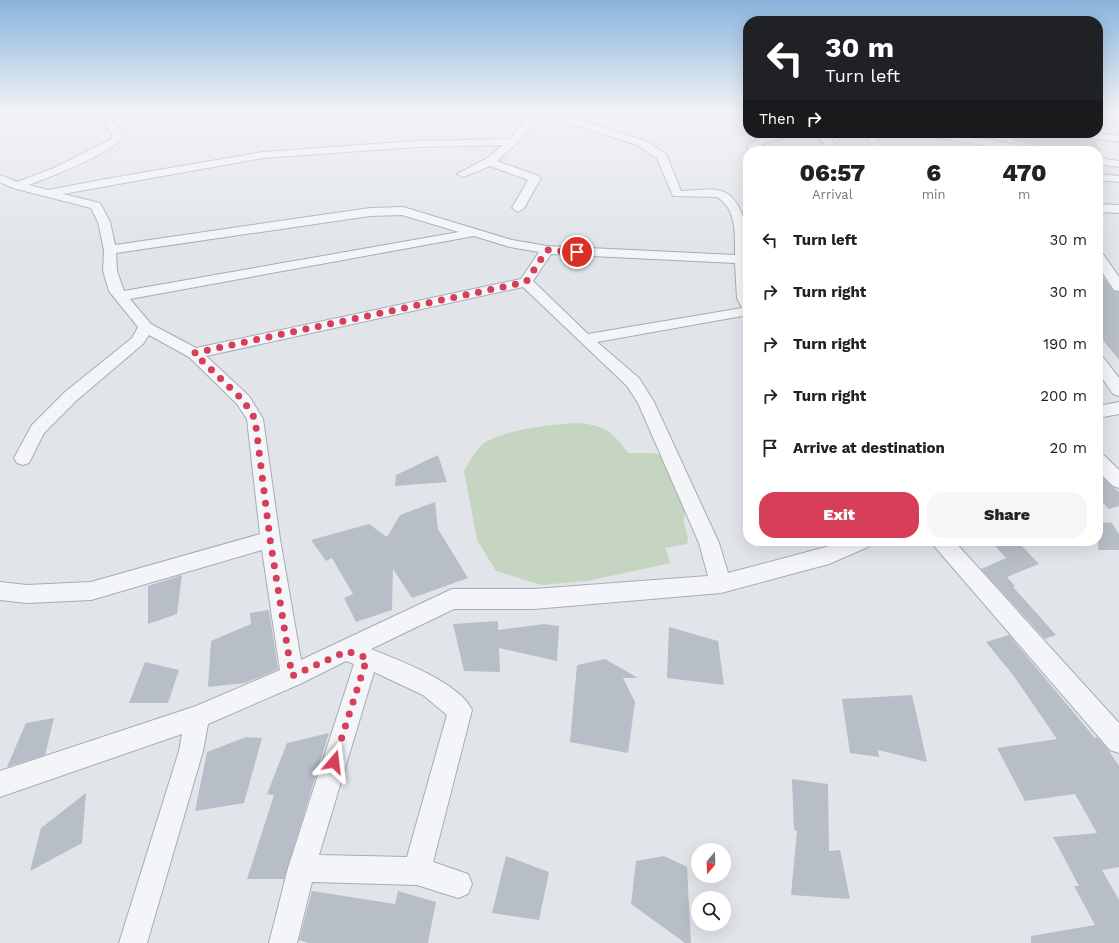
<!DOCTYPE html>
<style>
:root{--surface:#fff;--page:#f6f6f6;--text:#222;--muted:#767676;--accent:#d73e58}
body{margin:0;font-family:"Work Sans",sans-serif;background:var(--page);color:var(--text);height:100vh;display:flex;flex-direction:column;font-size:15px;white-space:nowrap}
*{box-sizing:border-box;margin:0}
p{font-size:13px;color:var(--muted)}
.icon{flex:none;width:22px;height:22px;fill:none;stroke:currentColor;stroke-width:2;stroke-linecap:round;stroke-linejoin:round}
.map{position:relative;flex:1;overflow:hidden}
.drawer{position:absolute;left:743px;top:146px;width:360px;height:400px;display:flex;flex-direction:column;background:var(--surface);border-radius:16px;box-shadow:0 4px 16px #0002}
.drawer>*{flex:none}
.hud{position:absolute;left:743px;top:16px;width:360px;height:122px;border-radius:16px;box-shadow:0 4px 16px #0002;background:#202124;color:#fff;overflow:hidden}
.needle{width:26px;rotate:199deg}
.controls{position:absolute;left:691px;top:843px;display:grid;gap:8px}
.controls a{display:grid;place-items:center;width:40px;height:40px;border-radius:50%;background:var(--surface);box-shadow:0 4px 16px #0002;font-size:20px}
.pin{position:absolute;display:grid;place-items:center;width:34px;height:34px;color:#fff;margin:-17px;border:2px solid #fff;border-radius:50%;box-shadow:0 1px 4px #0007}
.me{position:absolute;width:44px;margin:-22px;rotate:17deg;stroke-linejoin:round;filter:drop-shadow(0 0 3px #0008)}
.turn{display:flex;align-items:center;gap:14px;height:84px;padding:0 16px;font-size:18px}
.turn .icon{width:52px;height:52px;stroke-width:2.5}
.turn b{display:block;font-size:28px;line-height:34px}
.then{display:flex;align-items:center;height:38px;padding:0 16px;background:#0003;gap:8px;font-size:15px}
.eta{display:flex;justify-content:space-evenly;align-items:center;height:68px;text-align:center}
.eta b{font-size:24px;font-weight:800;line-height:28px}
.action{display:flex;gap:8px;margin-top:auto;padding:8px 16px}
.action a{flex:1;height:46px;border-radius:16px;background:var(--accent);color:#fff;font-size:16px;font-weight:800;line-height:46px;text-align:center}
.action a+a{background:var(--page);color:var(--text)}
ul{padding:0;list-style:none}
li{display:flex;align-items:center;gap:12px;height:52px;padding:0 16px}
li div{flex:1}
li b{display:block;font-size:15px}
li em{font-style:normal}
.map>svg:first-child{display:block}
</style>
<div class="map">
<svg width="1119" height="943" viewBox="0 0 1119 943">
<rect width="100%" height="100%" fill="#e1e5ea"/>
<path fill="#c6d5c1" d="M 579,423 C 606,426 612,431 628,453 L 652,453 L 664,456 L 685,506 L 684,523 L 688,537 L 687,544 L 665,548 L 671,563 L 587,581 L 541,585 L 496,571 L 477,540 L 464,471 C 469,463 476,449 484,443 C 506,429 552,424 579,423 Z"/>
<path fill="#b7bec8" d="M 976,133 L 991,133 L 995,140 L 978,137 Z
M 1013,133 L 1055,133 L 1072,135 L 1095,140 L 1101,151 L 1068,151 L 1012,141 Z
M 1098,269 L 1113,291 L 1119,292 L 1119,360 L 1102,339 L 1098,339 Z
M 438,455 L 447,482 L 395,486 L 396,475 Z
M 1098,473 L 1119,492 L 1119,506 L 1109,509 L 1098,498 Z
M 435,502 L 438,529 L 468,578 L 412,598 L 393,569 L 392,610 L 356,622 L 344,598 L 353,594 L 332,558 L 326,561 L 311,540 L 369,524 L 387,537 L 400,515 Z
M 1098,522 L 1112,523 L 1119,534 L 1119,550 L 1098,550 Z
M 1008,541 L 1017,541 L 1039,564 L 1007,577 L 1015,586 L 1013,587 L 1056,635 L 1045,639 L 981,569 L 1006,558 L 995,546 Z
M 182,575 L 177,614 L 148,624 L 148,586 Z
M 269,610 L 278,669 L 245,683 L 208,687 L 211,641 L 251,624 L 250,613 Z
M 498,621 L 498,630 L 544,624 L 559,626 L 557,661 L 499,648 L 500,672 L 464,671 L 453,624 Z
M 669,627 L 718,641 L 724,685 L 667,678 Z
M 1009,635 L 1095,738 L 1097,737 L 1109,751 L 1119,766 L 1119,867 L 1102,870 L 1119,900 L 1119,943 L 1031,943 L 1031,936 L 1095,925 L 1074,886 L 1079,886 L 1053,837 L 1097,833 L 1075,794 L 1025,801 L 997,748 L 1057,739 L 1013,675 L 986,642 Z
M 605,659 L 638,678 L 623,678 L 635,702 L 628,753 L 570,742 L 577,665 Z
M 145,662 L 179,670 L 168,703 L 129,703 Z
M 912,695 L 927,762 L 878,750 L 879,757 L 850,753 L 842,699 Z
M 54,718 L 45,755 L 7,767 L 26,723 Z
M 329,733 L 284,879 L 247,879 L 274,795 L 267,794 L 287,743 Z
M 246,737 L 262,738 L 244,803 L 195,811 L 207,752 Z
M 792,779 L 828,784 L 829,851 L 840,850 L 850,899 L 791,895 L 797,831 L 794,830 Z
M 86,793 L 82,843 L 30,871 L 41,828 Z
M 506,856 L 549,872 L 539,920 L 492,913 Z
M 664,856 L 687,867 L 691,943 L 685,943 L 631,904 L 636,861 Z
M 312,891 L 395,904 L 398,891 L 436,902 L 428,943 L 309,943 L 299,940 Z"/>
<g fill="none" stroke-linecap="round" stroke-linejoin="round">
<defs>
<path id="street" d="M 222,111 L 235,111 L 224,117 L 219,114 Z
M 295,111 L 382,113 L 412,111 L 410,113 L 382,119 L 298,117 L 293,114 Z
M 533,111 L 553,111 L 645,141 L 666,154 L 681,191 C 694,191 713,187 724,192 C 757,207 748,284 748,315 L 597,342 L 639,378 L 654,402 L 719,543 L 728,573 L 826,547 L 840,541 L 871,541 L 868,547 L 829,564 L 721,593 L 534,609 L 454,609 L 371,649 C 399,660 460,683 472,710 L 433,862 L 468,874 L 472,884 L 468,894 L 458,898 L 417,885 L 312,882 L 297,943 L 269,943 L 288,868 L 354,664 L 346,661 L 300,684 L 208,724 L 203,751 L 147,943 L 119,943 L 179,751 L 182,734 L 0,797 L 0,771 L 196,706 L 280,670 L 262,550 L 91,600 L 27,603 L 0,600 L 0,582 L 27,585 L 91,582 L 260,534 L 247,419 L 237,404 L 189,357 L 149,335 L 143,344 L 77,400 L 44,433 L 29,463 L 23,465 L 17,463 L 14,458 L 32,425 L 65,392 L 132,338 L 138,327 L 109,291 L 103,271 L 104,250 L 98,222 L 91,208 L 13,188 L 0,182 L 0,175 L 17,182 L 54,168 L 108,141 L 113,137 L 106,124 L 111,121 L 115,122 L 123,137 C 111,154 50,177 29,185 L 48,190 L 106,179 L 263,152 L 416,141 L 510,139 ZM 541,114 L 637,145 L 657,158 L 673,196 L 717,197 C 737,209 735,234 735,255 L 547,246 L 512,240 L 403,207 L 370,208 L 115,245 L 110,222 L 100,203 L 63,194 L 263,158 L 416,147 L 503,145 L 486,159 L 457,174 L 463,177 L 490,166 L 528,180 L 512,208 L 518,212 L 524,208 L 541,178 L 539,176 L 497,161 L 519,141 ZM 402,215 L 459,232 L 124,291 L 117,271 L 116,253 L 370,216 ZM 474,236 L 510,247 L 539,252 L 521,279 L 196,348 L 151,324 L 130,299 ZM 551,254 L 735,263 L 737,298 L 742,308 L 588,334 L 533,281 ZM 523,287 L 627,386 L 638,403 L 699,543 L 708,576 L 534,589 L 452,589 L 301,660 L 280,539 L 263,419 L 249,396 L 206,356 ZM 374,672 L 423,695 L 447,715 L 407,857 L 319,855 Z
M 652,111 L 667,111 L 687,118 L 703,111 L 718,111 L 687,124 Z
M 778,133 L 793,133 L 792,135 L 764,144 L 758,148 L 759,151 L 749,151 L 747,147 C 754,138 767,136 778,133 Z
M 815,133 L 826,133 L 841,151 L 830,151 Z
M 863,133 L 873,133 L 886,151 L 876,151 Z
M 929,133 L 946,133 L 1038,148 L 1043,151 L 1018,151 L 933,137 L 929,136 Z
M 1071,133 L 1098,133 L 1119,136 L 1119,142 L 1076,136 Z
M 1098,158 L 1119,161 L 1119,167 L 1098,164 Z
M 1098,174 L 1119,176 L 1119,182 L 1098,180 Z
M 1098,204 L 1119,205 L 1119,213 L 1098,212 Z
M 1098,253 L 1103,254 L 1119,277 L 1119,291 L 1114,290 L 1098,266 Z
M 1098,356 L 1103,357 L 1119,378 L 1119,396 L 1113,394 L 1098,372 Z
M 1119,402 L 1119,414 L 1098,418 L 1098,406 Z
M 1098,453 L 1104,455 L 1119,470 L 1119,488 L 1113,486 L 1098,471 Z
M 932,541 L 954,541 L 1119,723 L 1119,753 L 1110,750 L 935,547 Z"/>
</defs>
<use href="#street" stroke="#a6acb5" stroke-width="2"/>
<use href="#street" fill="#f4f5f8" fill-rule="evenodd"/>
</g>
<linearGradient id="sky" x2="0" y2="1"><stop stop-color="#88b4dd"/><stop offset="0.46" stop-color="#f2f3f6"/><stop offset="1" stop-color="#f2f3f6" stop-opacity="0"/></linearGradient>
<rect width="1119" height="243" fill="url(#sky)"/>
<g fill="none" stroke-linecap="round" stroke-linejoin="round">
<path stroke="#d73e58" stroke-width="7" stroke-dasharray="0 12.6" d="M 334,762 L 367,658 L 347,651 L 292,676 L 270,539 L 255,419 L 243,400 L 194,353 L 526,282 L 547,250 L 577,252"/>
</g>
</svg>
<div class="controls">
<a><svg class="needle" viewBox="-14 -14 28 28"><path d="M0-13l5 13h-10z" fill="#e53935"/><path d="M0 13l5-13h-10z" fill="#767676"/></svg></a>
<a><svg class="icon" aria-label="search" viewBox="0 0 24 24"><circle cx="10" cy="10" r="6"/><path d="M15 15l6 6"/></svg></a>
</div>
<div class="pin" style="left:577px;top:252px;background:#d93025"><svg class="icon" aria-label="arrive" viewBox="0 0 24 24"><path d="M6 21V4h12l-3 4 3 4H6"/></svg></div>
<svg class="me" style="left:334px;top:762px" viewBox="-20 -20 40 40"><path d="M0-17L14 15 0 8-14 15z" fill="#d73e58" stroke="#fff" stroke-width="4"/></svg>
<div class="hud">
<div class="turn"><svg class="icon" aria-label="left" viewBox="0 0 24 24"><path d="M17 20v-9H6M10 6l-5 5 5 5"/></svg><div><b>30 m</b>Turn left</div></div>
<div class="then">Then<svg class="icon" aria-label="right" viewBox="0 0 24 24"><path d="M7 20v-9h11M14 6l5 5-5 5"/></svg></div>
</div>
<section class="drawer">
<div class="eta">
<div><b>06:57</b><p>Arrival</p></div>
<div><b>6</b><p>min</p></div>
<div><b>470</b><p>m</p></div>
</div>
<ul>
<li><svg class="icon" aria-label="left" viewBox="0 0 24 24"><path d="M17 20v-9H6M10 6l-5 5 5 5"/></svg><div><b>Turn left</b></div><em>30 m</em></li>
<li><svg class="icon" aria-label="right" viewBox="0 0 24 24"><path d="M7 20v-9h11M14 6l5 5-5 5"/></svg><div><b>Turn right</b></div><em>30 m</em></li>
<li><svg class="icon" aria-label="right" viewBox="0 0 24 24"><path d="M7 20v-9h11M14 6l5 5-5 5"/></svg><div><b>Turn right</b></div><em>190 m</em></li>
<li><svg class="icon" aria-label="right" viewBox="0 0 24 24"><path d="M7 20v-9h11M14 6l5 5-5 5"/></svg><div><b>Turn right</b></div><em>200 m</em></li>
<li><svg class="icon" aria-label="arrive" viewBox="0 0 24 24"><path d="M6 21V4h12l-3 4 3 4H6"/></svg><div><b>Arrive at destination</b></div><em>20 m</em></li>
</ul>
<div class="action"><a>Exit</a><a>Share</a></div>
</section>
</div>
